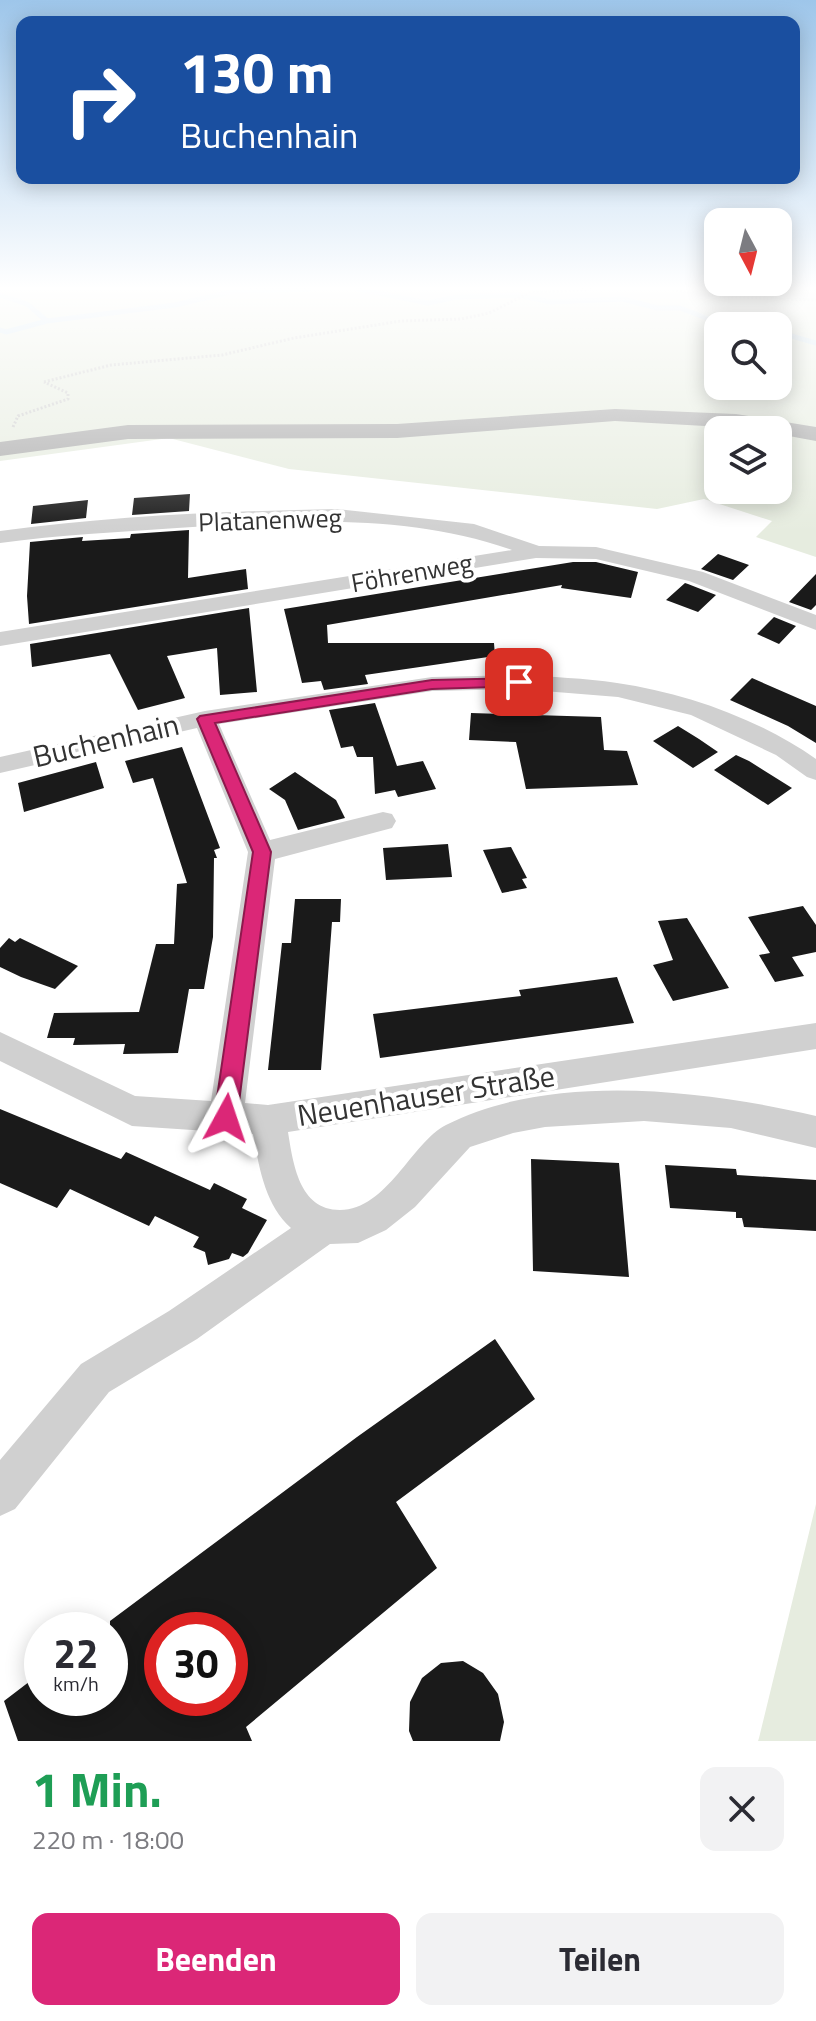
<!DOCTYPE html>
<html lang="de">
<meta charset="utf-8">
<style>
:root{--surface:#fff;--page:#f2f2f3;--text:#2b2b33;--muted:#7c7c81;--accent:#db2777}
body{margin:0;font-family:"Titillium Web",sans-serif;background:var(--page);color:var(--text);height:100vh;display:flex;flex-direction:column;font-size:30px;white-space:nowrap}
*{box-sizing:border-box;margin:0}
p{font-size:26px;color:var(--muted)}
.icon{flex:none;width:44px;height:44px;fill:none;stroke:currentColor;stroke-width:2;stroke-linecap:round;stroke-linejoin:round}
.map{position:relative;height:1741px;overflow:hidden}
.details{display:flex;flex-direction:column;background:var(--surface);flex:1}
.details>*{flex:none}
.hud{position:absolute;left:16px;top:16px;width:784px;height:168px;border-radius:16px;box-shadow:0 4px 20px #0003;background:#1a4fa0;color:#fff;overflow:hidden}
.needle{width:52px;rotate:173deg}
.controls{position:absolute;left:704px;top:208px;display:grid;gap:16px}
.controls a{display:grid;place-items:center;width:88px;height:88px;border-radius:16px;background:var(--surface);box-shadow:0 4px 20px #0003;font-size:40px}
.speed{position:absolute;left:24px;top:1612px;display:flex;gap:16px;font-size:40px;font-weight:700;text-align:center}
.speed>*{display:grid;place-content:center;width:104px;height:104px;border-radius:50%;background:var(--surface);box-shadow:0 4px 20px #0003;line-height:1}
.speed small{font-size:20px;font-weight:400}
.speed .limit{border:12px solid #d22;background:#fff;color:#111}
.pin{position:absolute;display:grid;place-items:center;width:68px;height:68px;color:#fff;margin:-34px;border-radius:16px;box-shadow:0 4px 12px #0006}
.me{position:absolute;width:88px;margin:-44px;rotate:5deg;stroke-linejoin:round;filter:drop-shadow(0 0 6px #0008)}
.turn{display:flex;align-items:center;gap:28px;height:168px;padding:0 32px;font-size:36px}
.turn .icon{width:104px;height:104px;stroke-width:2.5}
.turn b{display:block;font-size:56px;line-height:68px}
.round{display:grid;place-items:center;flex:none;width:84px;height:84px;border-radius:16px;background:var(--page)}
.head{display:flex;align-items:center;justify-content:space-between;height:136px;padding:0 32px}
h1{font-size:48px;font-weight:700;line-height:60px;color:#1e9e55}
.primary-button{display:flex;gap:16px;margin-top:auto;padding:16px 32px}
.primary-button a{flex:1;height:92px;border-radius:16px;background:var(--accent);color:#fff;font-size:32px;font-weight:700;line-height:92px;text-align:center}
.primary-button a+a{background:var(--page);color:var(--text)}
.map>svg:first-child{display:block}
</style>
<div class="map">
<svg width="816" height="1741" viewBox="0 0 816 1741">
<rect width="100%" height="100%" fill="#fff"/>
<path fill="#e6ecdf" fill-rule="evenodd" d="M 0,289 L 816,289 L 816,557 L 756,537 L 772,521 L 704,499 L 657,509 L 289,469 L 169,438 L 0,461 ZM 718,326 L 778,326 L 778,386 L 718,386 ZM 718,430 L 778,430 L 778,490 L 718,490 Z
M 816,1504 L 816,1741 L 758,1741 L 759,1738 Z"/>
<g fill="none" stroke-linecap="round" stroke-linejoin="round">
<path stroke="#cfe2ee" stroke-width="5" d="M 358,289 L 428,303 L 456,297 L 518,295 L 551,302 L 623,299 L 657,308 L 680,308 L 709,319 L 754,326
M 0,295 L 27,304 L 47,321
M 0,330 L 6,332 L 47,321 L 175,305 L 235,291 L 309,289
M 778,332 L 816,343"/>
</g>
<path fill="#1a1a1a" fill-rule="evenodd" d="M 190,494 L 189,511 L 132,515 L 134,498 Z
M 88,500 L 86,518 L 31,524 L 33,506 Z
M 189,530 L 188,578 L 246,569 L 248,589 L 29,624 L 27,596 L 30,542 L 83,537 L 82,541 L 130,538 L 131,534 Z
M 718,554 L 749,565 L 733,580 L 701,569 Z
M 573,562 L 596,562 L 638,572 L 631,598 L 561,588 L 562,585 L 327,625 L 328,643 L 494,643 L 495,656 L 365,675 L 368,684 L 324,690 L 321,681 L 302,683 L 284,609 Z
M 816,574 L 816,605 L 811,610 L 789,602 Z
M 685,583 L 688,584 L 716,595 L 698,612 L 666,600 Z
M 249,608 L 257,692 L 220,695 L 217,648 L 167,656 L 185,698 L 138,710 L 110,654 L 32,667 L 30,644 Z
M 774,617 L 796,626 L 779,644 L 757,634 Z
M 752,678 L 816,706 L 816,743 L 788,726 L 730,700 Z
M 375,703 L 397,766 L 423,761 L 436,789 L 398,797 L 395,790 L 375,794 L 373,757 L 357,757 L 353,746 L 341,748 L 329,710 Z
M 471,713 L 601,717 L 604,750 L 627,751 L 638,785 L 526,789 L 516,742 L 469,740 Z
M 678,726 L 699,739 L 718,752 L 693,768 L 653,741 Z
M 182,747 L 220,848 L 214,850 L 217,858 L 214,858 L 213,937 L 204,989 L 189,989 L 178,1053 L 123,1054 L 125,1044 L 73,1045 L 75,1038 L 47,1038 L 54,1013 L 139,1012 L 156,944 L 174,944 L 177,884 L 187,883 L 153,778 L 133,783 L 125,761 Z
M 736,755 L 749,761 L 792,788 L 768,805 L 714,770 Z
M 96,762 L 104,788 L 24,812 L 18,783 Z
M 295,772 L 336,800 L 345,818 L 298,830 L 285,800 L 269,789 Z
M 448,844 L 452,877 L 386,880 L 383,848 Z
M 511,847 L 527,878 L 522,879 L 527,888 L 502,893 L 483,850 Z
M 295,899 L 341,899 L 340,922 L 332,922 L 321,1070 L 268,1070 L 282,943 L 291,943 Z
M 803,906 L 816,925 L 816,952 L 792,957 L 804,976 L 775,982 L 759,955 L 770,953 L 748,917 Z
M 687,918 L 729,988 L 673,1001 L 653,965 L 673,960 L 658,921 Z
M 9,938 L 15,942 L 20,938 L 78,966 L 55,989 L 21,977 L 0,967 L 0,948 Z
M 617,977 L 634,1023 L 380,1058 L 373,1014 L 521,996 L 519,990 Z
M 0,1109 L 121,1159 L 126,1152 L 210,1190 L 214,1183 L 247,1199 L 242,1208 L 267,1220 L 248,1253 L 243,1257 L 232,1253 L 229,1259 L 208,1265 L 205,1252 L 193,1247 L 199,1237 L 155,1216 L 149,1226 L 70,1189 L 57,1208 L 0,1183 Z
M 531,1159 L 619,1163 L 629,1277 L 533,1271 Z
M 665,1165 L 736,1169 L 737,1175 L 816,1180 L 816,1231 L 744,1227 L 742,1218 L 736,1218 L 736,1212 L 670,1208 Z
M 495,1339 L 535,1399 L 396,1502 L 437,1568 L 246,1727 L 252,1741 L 18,1741 L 4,1701 L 42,1672 L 42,1698 L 110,1698 L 110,1621 L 357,1437 ZM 162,1630 L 230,1630 L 230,1698 L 162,1698 Z
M 463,1661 L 483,1673 L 498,1694 L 504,1722 L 500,1741 L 413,1741 L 409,1731 L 410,1702 L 422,1678 L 441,1663 Z"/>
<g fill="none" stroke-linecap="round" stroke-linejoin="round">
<path stroke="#cdcdcd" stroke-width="3" stroke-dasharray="2 2" stroke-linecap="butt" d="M 668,289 L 712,296 L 816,300
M 44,382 L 111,365 L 222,355 L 294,338 L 401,321 L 461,319 L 489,313 L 529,293 L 592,289
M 13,427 L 18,416 L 68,399 L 68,393 L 44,382"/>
<path fill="#d0d0d0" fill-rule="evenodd" d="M 337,509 L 474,524 L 539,546 L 596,547 L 703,572 L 816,615 L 816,630 L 689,581 L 596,559 L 536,558 L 0,646 L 0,632 L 512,550 C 405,512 288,521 177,528 C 118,532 59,535 0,543 L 0,531 C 111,516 225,511 337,509 Z
M 519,675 C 551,677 585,678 617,683 C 686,693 759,719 816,759 L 816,780 L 807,777 L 776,755 L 691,715 L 618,697 L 519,689 L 432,691 L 219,724 L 270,840 L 383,812 L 392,814 L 396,821 L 392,828 L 275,859 L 245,1103 L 268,1105 L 816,1023 L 816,1049 L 288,1132 C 293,1163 299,1210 340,1210 C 387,1210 412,1142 446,1125 C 552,1071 705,1090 816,1116 L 816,1148 L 731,1128 L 644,1121 L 545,1127 L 513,1133 L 470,1147 L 415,1207 L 386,1230 L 358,1243 L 330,1244 L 197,1339 L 109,1392 L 15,1509 L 0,1516 L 0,1460 L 81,1364 L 169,1311 L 291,1228 C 265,1205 259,1167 253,1134 L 132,1126 L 0,1061 L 0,1032 L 135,1096 L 211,1101 L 248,852 L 197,728 L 0,773 L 0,757 L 205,711 L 432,677 Z"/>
<path fill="#ababab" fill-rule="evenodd" d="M 615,409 L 736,414 L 816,427 L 816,441 L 778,434 L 778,430 L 615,421 L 397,438 L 128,439 L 0,456 L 0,442 L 128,425 L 397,424 Z"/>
</g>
<linearGradient id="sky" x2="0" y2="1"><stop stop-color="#9ec6ea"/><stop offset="0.54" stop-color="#fff"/><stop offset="1" stop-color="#fff" stop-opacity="0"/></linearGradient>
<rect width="816" height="533" fill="url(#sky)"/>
<path fill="#db2777" stroke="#8e194d" stroke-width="2" d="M 519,678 L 526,682 L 524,686 L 432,689 L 215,723 L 271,852 L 237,1118 L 233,1125 L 226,1128 L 218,1125 L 214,1118 L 253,852 L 197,719 L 200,716 L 432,680 Z"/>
<g text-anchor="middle" stroke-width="8" stroke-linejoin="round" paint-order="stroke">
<g font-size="26" fill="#333" stroke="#fff">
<text transform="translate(270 520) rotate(-2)" y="9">Platanenweg</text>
<text transform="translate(412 573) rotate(-10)" y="9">Föhrenweg</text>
</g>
<g font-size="30" fill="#333" stroke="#fff">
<text transform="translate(106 741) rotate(-13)" y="10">Buchenhain</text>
<text transform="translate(426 1096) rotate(-9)" y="10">Neuenhauser Straße</text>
</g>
</g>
</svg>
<div class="controls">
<a><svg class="needle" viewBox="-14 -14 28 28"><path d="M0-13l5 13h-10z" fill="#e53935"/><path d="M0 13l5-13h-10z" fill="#7c7c81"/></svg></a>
<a><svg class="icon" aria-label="search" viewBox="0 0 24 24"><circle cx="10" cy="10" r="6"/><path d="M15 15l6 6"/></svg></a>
<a><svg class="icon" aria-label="layers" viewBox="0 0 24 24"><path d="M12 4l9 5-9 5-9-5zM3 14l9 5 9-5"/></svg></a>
</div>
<div class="speed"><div>22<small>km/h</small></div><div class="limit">30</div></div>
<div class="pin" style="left:519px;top:682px;background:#d93025"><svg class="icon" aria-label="arrive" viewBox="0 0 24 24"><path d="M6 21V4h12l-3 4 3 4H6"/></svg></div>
<svg class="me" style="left:226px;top:1118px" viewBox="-20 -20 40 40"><path d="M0-17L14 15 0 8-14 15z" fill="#db2777" stroke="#fff" stroke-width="4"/></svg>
<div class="hud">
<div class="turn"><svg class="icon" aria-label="right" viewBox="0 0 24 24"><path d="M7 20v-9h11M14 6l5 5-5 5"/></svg><div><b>130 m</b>Buchenhain</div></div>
</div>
</div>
<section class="details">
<div class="head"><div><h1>1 Min.</h1><p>220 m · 18:00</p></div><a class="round"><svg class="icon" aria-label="close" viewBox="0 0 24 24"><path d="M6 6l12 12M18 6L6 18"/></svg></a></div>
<div class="primary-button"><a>Beenden</a><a>Teilen</a></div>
</section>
